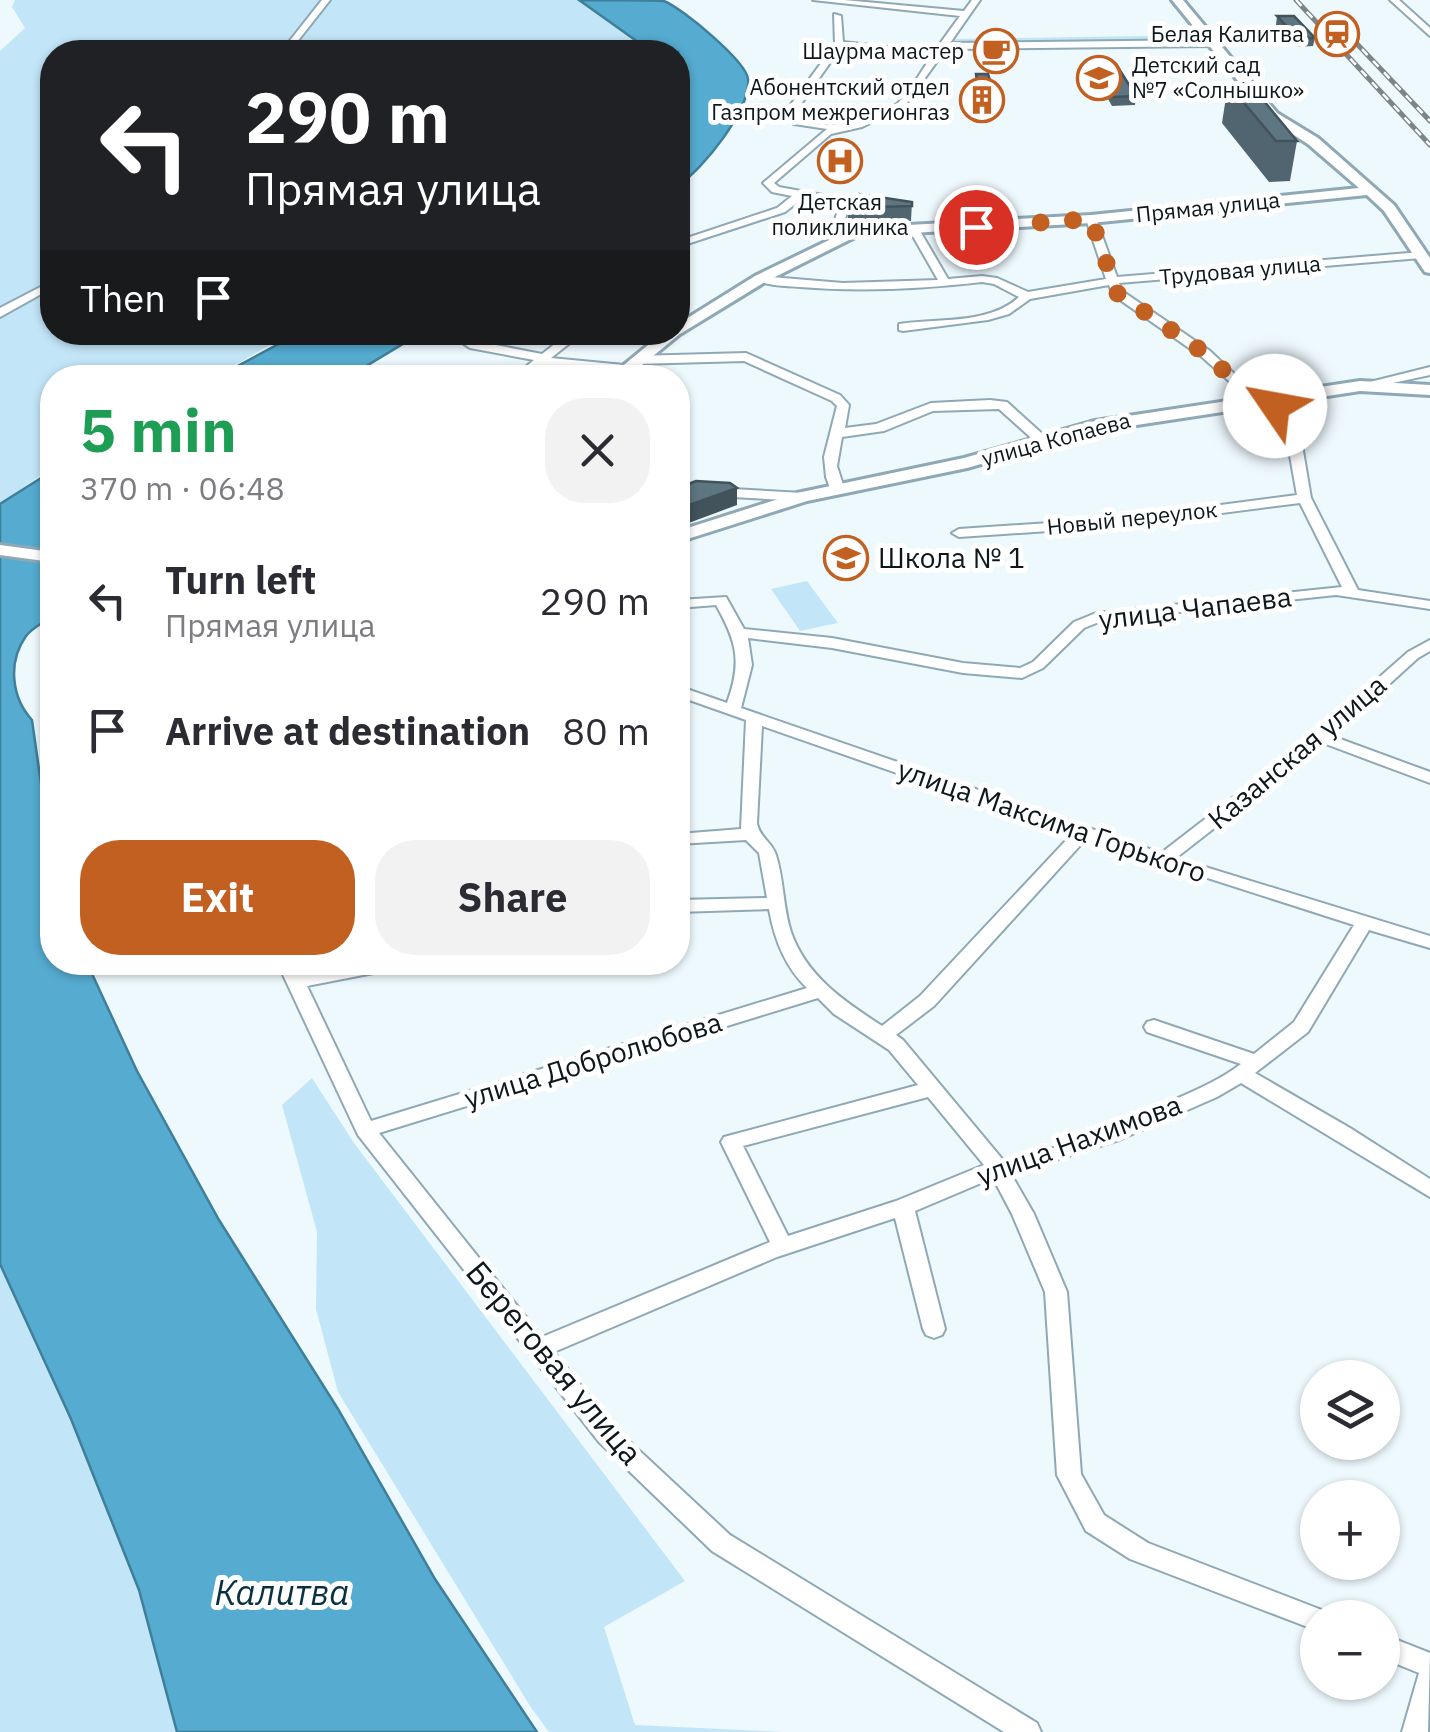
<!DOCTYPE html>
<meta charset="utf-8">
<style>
:root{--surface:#fff;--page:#f2f2f3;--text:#2b2b33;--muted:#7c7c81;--accent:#c16020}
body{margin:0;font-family:"IBM Plex Sans",sans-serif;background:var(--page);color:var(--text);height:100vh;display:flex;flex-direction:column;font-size:38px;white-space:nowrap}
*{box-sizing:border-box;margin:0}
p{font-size:32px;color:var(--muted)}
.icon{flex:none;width:55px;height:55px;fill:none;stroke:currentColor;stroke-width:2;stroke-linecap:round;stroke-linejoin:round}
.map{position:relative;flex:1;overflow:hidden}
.details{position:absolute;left:40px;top:365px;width:650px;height:610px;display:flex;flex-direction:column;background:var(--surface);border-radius:40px;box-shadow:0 2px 8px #0004}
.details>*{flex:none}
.guide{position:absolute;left:40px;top:40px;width:650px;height:305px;border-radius:40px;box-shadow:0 2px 8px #0004;background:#202124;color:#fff;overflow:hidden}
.buttons{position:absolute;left:1300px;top:1360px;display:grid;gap:20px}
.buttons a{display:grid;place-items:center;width:100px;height:100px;border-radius:50%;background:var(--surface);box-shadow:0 2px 8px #0004;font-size:50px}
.pin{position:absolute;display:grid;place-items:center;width:85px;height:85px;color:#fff;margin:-42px;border:5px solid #fff;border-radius:50%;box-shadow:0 2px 10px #0007}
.me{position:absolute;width:110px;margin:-55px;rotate:303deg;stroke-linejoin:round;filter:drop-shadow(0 0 8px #0008)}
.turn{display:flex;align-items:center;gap:35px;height:210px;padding:0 40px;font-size:45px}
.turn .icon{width:130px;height:130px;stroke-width:2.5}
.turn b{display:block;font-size:70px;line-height:85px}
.then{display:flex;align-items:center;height:95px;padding:0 40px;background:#0003;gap:20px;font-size:38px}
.round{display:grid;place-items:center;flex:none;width:105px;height:105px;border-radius:40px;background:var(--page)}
.head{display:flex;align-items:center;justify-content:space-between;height:170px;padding:0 40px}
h1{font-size:60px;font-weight:700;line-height:75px;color:#1e9e55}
.action{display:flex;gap:20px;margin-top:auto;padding:20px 40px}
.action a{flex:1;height:115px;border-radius:40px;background:var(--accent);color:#fff;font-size:40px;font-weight:700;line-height:115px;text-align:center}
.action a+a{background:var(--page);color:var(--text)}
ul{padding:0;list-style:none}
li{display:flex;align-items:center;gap:30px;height:130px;padding:0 40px}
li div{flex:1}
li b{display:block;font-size:38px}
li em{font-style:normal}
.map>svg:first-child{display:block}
</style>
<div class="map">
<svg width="1430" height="1732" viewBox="0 0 1430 1732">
<rect width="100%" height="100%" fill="#eef9fe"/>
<path fill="#c2e6f8" d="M 15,0 L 583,0 L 651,52 L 52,52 L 52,332 L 290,333 L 215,377 L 52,378 L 52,467 L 0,504 L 0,51 L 25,28 L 12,7 Z
M 1204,35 L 1209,41 L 949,44 L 953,39 Z
M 807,581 L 838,623 L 800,631 L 771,589 Z
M 312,1078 L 354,1143 L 685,1581 L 604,1627 L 635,1725 L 784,1732 L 549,1732 L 530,1706 L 338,1392 L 316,1309 L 317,1232 L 282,1105 Z
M 0,1264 L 71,1419 L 139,1590 L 177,1732 L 0,1732 Z"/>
<path fill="#55abd0" stroke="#3f7f9a" stroke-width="2.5" d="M 579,0 C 600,0 647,0 664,1 C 682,8 746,61 748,79 C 752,108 702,171 678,185 L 678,52 L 652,52 Z
M 301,332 L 421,332 L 421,333 L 348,377 L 217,377 Z
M 52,471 L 52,616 C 45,622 32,628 26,636 C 7,663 12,698 32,720 L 52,861 L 52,962 L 87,963 L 137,1071 L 219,1220 L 338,1409 L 435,1579 L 537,1732 L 177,1732 L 139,1590 L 71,1419 L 0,1264 L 0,504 Z"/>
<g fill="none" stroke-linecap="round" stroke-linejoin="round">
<defs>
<path id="minor" d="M 322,0 L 330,0 L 289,52 L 281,52 Z
M 813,0 L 844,0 L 964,11 L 972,0 L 980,0 L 950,43 L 1212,40 L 1216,43 L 1212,46 L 946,49 L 904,107 L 862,127 L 831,134 L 774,183 L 779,187 L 850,200 L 844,223 L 848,237 L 840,237 L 834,223 L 840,204 L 803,198 L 785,212 L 678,247 L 678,241 L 777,208 L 792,196 L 772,192 L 763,183 L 827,129 L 794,124 L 784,114 L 835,44 L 834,14 L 841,16 L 843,42 L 934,52 L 960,16 ZM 841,47 L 931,57 C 921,71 911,91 898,103 C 876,121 816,136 794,114 Z
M 1390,0 L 1399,0 L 1430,28 L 1430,36 Z
M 1091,216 L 1096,219 L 1117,277 L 1421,252 L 1427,255 L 1421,258 L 1119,283 L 1122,291 L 1210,351 L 1261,399 L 1263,402 L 1257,406 L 1202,357 L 1113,295 L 1109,285 L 1030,299 L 1009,314 L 988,320 L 903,331 L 899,330 L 899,324 C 936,318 989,325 1019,297 L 994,284 L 982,282 C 921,289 861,292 800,287 C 785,286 767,286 754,279 L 760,276 L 843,283 L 938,280 L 910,231 L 915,228 L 920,231 L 948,279 L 982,276 L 997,278 L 1028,292 L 1106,279 L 1086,219 Z
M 52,281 L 52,288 L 0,317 L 0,308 Z
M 570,332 L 584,332 L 551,358 L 624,365 L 630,369 L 624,373 L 543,365 L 526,378 L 512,378 L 534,360 L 470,348 L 464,344 L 470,340 L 542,354 Z
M 746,353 L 840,395 L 849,405 L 845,428 L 876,424 L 931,403 L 990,400 L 1007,402 L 1049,440 L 1042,444 L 1037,443 L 999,409 L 933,411 L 884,431 L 842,437 L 837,466 L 844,488 L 837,492 L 830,488 L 826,477 L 824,457 L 837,406 L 832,401 L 744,361 L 636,364 L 630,360 L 636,356 Z
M 1430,367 L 1430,375 L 1360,390 L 1354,386 Z
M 1271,396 L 1277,400 L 1301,439 L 1311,498 L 1358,590 L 1430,601 L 1430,609 L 1336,595 L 1104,620 L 1084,628 L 1043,668 L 1022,678 L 963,673 L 832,648 L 748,638 L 752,665 L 741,708 L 1161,853 L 1315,734 L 1408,652 L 1430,640 L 1430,651 L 1418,658 L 1332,736 L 1430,772 L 1430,783 L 1323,743 L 1176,858 L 1430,936 L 1430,948 L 1369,930 L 1308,1032 L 1255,1073 L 1350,1128 L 1430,1179 L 1430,1197 L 1241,1083 L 1217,1097 L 1119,1140 L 1011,1174 L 1034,1214 L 1067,1292 L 1081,1474 L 1104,1515 L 1148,1543 L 1327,1612 L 1330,1618 L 1318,1618 L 1318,1631 L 1130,1559 L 1086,1531 L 1057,1475 L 1045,1292 L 1012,1214 L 993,1178 L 915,1211 L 945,1329 L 942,1335 L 934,1338 L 926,1335 L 923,1329 L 895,1218 L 777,1257 L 554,1352 L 615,1428 L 730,1535 L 1037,1723 L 1041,1732 L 1004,1732 L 712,1551 L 599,1442 L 358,1135 L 277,962 L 295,962 L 301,975 L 364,962 L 408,962 L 399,968 L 307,986 L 371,1121 L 807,988 C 785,967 774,938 769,909 L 678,912 L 678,900 L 767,898 L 759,853 L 746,840 L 678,844 L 678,834 L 741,829 L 746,720 L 678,696 L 678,686 L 727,703 C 742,662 737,642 716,605 L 678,608 L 678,600 L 726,597 L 744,629 L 832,638 L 963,663 L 1020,668 L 1033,662 L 1074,622 L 1096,613 L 1342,587 L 1300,503 L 1121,526 L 959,537 L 952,533 L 959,529 L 1121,518 L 1297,495 L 1287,439 L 1265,400 ZM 762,726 L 1072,834 L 920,996 L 882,1026 C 845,1002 806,976 791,932 C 783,908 784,880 776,855 C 772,842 759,837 757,823 ZM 1086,839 L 1354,925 L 1294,1022 L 1254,1054 L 1154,1020 L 1147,1022 L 1144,1027 L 1147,1032 L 1241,1064 C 1216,1083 1186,1094 1158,1107 C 1109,1128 1056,1152 1003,1160 L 903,1040 L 896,1035 L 934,1006 ZM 818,998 L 834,1014 L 889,1050 L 918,1085 L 724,1137 L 721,1142 L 770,1242 L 542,1337 L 379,1133 ZM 928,1097 L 984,1165 L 896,1201 L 788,1236 L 743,1146 Z
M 678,486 L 803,493 L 810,497 L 803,501 L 678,494 Z
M 1382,1634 L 1430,1653 L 1428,1732 L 1402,1732 L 1419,1673 L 1382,1658 Z"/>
<path id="major" d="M 1172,0 L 1183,0 L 1277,113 L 1318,138 L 1394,205 L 1430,258 L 1430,273 L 1425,272 L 1384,211 L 1367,195 L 1091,223 L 857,236 L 765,282 L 680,334 L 626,378 L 608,378 L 664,332 L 678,332 L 678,324 L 755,276 L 854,228 L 1091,215 L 1359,188 L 1308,144 L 1269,119 Z
M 1360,381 L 1430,385 L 1430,395 L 1360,391 L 1097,431 L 967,468 L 807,501 L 678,542 L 678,531 L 797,493 L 964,458 L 1095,421 Z
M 0,545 L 52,552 L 52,562 L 0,555 Z"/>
</defs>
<use href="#minor" stroke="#8fa8b5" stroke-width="4"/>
<use href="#major" stroke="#8fa8b5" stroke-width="6"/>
<use href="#minor" fill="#fff" fill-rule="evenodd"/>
<use href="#major" fill="#fff" fill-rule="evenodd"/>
<defs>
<path id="rail" d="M 1296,0 L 1430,145
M 1340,26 L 1430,121"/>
</defs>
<use href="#rail" stroke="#7b858a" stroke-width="5"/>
<use href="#rail" stroke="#fff" stroke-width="2.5" stroke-dasharray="8" stroke-linecap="butt"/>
</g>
<path fill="#516570" d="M 1277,16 L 1315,38 L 1313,46 L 1296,47 L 1276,25 Z
M 1092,65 L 1136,96 L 1135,105 L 1112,106 L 1108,99 L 1091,99 L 1079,80 L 1080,71 L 1092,70 Z
M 976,74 L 993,90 L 992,108 L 977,107 L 974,92 Z
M 1228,84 L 1297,141 L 1290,181 L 1269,182 L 1222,123 Z
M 912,202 L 911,221 L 848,223 L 848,208 Z"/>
<path fill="#42535b" d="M 737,488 L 737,505 L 678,527 L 678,509 Z"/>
<path fill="#5e7682" stroke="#42535b" stroke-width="2.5" d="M 1277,16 L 1294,16 L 1315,38 L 1298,38 Z
M 1116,64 L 1136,96 L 1113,97 L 1109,90 L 1092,90 L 1080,71 L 1096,70 L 1092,65 Z
M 976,74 L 988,74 L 993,90 L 978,88 Z
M 1249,83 L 1297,141 L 1276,141 L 1228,84 Z
M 859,194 L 912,202 L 912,206 L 848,208 Z
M 696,481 L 730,483 L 737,488 L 678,509 L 678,494 L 681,493 L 678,492 L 683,489 L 680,487 Z"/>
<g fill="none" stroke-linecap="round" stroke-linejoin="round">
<path stroke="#c16020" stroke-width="18" stroke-dasharray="0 32.4" d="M 976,227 L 1091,219 L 1117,293 L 1206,354 L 1257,402 L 1270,400 L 1275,406"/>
</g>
<defs>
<symbol id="station-ring" viewBox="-11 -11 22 22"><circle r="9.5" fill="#fff" stroke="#c16020" stroke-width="1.5"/><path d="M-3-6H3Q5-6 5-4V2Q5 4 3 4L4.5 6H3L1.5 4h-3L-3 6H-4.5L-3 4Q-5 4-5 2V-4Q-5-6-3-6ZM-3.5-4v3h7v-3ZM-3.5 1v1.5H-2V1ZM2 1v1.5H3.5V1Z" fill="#c16020"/></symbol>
<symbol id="cafe-ring" viewBox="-11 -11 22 22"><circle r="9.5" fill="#fff" stroke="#c16020" stroke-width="1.5"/><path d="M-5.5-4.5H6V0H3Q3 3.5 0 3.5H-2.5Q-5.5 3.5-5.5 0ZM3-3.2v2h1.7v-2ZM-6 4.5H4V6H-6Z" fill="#c16020"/></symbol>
<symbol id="school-ring" viewBox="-11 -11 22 22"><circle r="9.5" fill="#fff" stroke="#c16020" stroke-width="1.5"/><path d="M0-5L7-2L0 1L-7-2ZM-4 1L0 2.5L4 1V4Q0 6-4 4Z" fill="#c16020"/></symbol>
<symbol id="building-ring" viewBox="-11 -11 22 22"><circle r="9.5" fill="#fff" stroke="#c16020" stroke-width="1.5"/><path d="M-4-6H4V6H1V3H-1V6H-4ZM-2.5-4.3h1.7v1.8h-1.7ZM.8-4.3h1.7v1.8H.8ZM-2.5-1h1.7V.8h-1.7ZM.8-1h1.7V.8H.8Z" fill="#c16020"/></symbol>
<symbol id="hospital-ring" viewBox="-11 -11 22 22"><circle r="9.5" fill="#fff" stroke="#c16020" stroke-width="1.5"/><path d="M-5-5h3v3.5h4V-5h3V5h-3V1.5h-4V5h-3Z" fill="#c16020"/></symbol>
</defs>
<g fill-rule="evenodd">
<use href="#station-ring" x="1312" y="9" width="50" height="50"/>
<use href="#cafe-ring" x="971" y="26" width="50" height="50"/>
<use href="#school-ring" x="1074" y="53" width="50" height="50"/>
<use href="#building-ring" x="957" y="75" width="50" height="50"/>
<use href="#hospital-ring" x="815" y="136" width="50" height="50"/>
<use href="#school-ring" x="821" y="533" width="50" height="50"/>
</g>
<g text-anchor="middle" stroke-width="10" stroke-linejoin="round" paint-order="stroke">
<g font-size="22" fill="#0d171c" stroke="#fff" text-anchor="end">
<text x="1304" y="42">Белая Калитва</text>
<text x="964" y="59">Шаурма мастер</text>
<text x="1132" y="73" text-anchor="start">Детский сад<tspan x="1132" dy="25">№7 «Солнышко»</tspan></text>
<text x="950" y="95">Абонентский отдел<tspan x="950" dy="25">Газпром межрегионгаз</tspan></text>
<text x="840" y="210" text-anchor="middle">Детская<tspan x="840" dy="25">поликлиника</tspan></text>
</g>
<g font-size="22" fill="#0d171c" stroke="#fff">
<text transform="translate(1208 207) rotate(-6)" y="8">Прямая улица</text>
<text transform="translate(1240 270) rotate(-5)" y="8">Трудовая улица</text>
<text transform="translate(1056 439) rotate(-15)" y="8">улица Копаева</text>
<text transform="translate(1132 518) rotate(-6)" y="8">Новый переулок</text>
</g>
<g font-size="28" fill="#0d171c" stroke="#fff" text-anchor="start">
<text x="878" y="568">Школа № 1</text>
</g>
<g font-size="28" fill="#0d171c" stroke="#fff">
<text transform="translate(1195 608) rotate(-7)" y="10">улица Чапаева</text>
<text transform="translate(1297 752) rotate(-40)" y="10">Казанская улица</text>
<text transform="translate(1052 821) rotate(19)" y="10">улица Максима Горького</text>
<text transform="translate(593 1060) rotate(-17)" y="10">улица Добролюбова</text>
<text transform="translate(1079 1140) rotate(-20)" y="10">улица Нахимова</text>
</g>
<g font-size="32" fill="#0d171c" stroke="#fff">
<text transform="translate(554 1363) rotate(50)" y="11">Береговая улица</text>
</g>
<g font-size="35" font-style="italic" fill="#093141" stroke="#fff">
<text x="282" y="1605">Калитва</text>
</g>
</g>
</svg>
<div class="buttons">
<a><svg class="icon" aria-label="layers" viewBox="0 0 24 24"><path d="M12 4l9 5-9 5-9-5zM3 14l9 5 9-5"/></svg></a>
<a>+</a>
<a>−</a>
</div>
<div class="pin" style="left:976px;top:227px;background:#d93025"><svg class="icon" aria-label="arrive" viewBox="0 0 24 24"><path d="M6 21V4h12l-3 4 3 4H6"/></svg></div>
<svg class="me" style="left:1275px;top:406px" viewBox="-20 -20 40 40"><circle r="19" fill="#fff"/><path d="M0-13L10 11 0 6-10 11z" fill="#c16020"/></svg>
<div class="guide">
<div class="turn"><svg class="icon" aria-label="left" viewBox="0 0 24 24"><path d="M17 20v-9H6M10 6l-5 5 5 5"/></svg><div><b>290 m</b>Прямая улица</div></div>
<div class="then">Then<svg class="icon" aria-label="arrive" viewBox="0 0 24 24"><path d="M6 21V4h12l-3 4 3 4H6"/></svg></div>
</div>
<section class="details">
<div class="head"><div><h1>5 min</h1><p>370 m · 06:48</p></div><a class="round"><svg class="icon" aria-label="close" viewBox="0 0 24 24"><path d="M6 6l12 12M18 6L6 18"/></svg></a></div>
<ul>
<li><svg class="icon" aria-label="left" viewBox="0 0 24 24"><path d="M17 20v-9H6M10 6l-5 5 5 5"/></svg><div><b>Turn left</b><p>Прямая улица</p></div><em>290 m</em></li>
<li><svg class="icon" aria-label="arrive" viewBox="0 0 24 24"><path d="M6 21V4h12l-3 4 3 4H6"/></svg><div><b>Arrive at destination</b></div><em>80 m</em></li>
</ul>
<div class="action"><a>Exit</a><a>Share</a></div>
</section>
</div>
